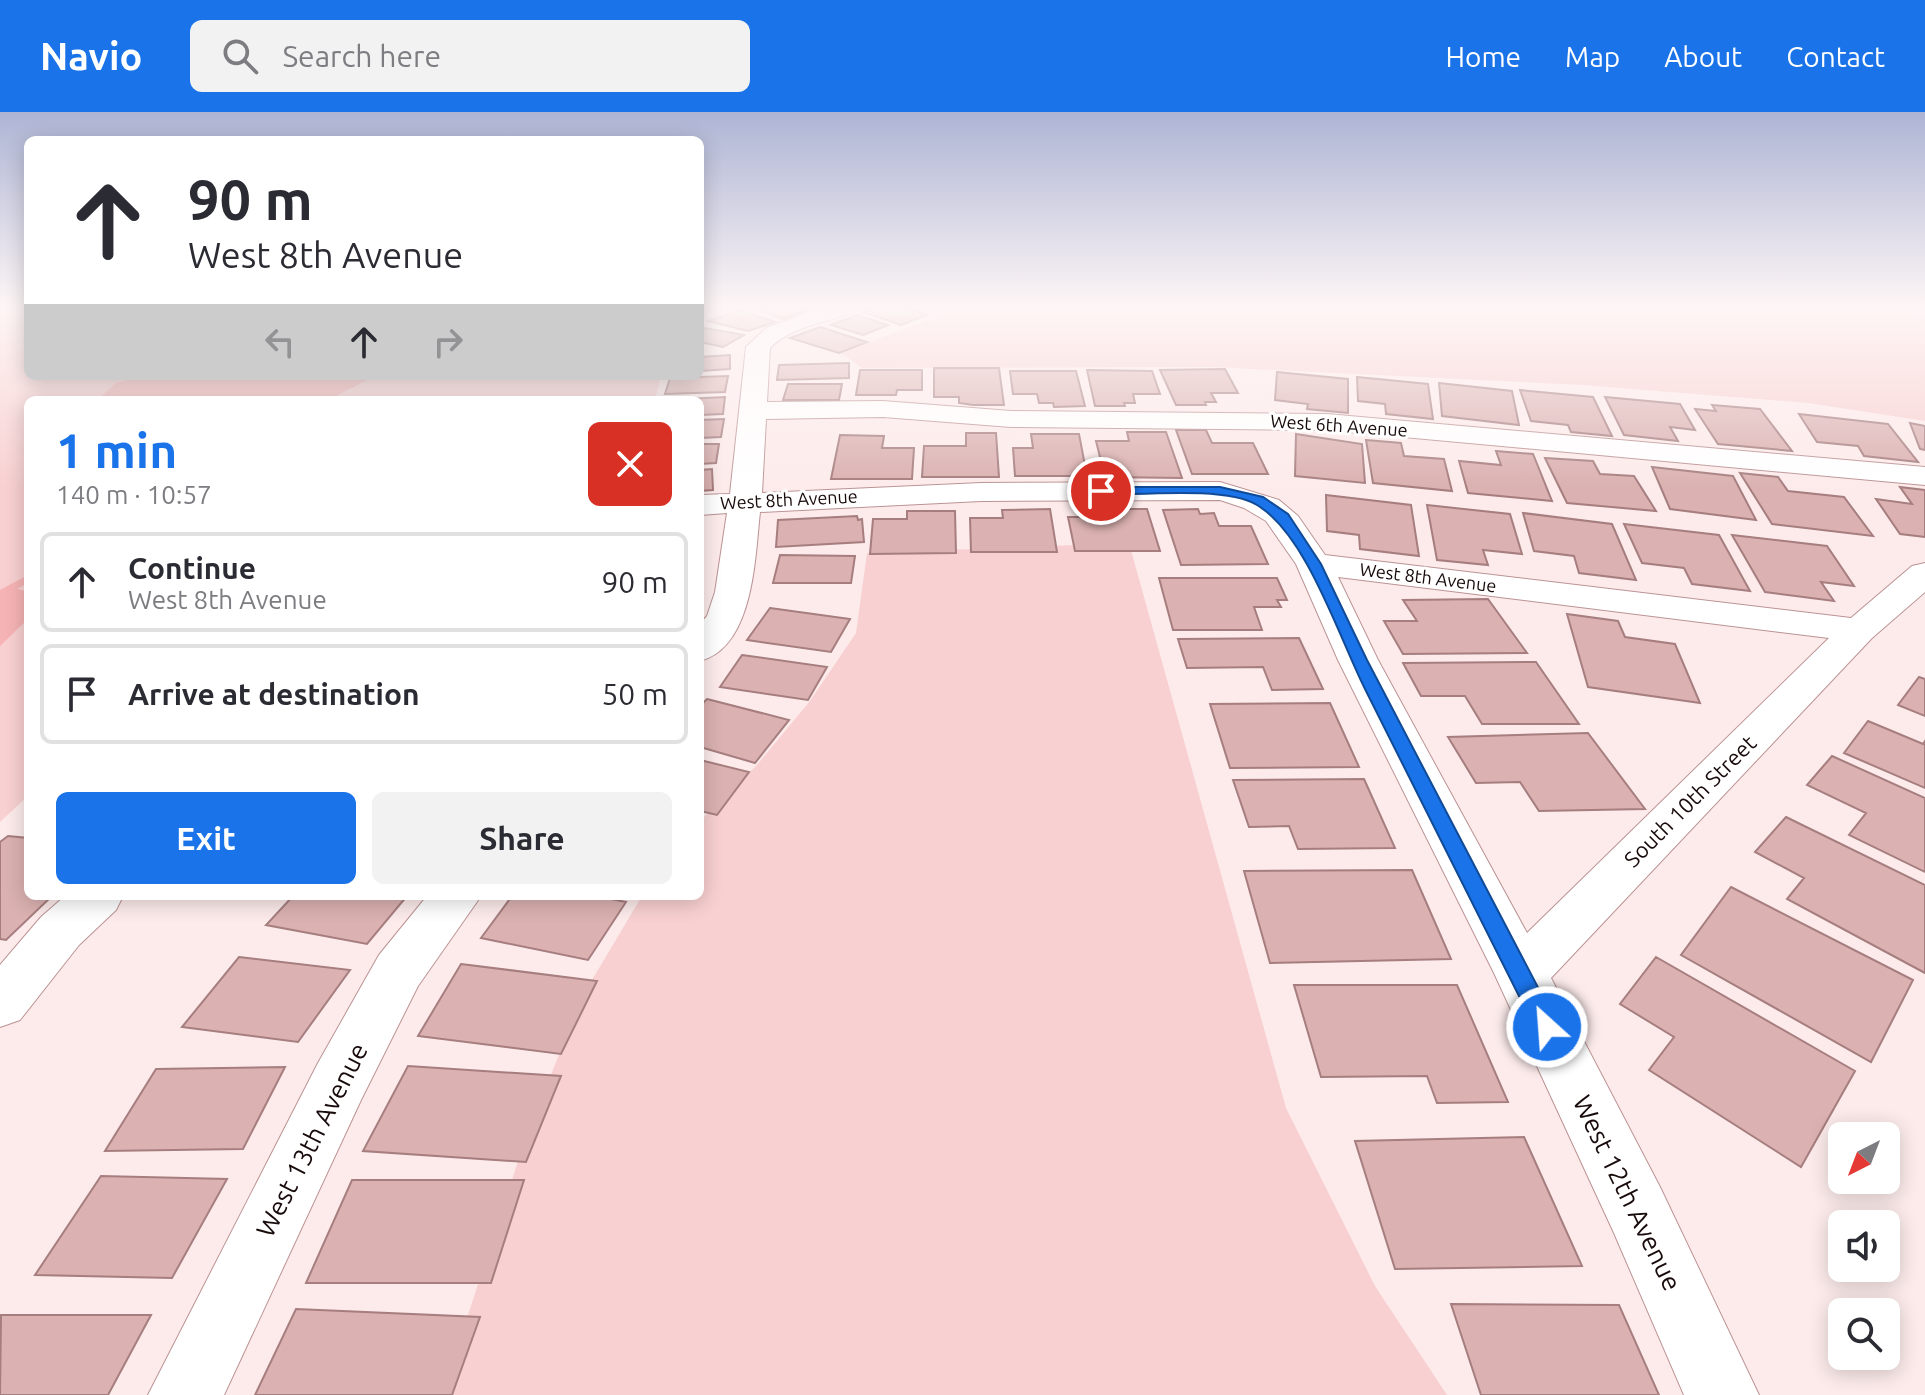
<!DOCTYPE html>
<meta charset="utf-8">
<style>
:root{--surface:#fff;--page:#f2f2f3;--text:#2b2b33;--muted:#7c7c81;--line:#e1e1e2;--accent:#1a73e8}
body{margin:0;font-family:Ubuntu,sans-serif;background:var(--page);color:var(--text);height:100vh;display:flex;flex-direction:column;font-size:30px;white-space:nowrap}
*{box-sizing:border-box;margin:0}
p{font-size:26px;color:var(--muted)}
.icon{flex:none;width:44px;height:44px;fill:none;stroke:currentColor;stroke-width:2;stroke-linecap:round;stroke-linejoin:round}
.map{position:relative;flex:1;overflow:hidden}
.drawer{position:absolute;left:24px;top:284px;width:680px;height:504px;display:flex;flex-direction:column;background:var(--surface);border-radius:12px;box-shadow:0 4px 20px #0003}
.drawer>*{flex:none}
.top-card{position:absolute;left:24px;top:24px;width:680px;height:244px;border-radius:12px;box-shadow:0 4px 20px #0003;background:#fff;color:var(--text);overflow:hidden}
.needle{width:52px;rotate:222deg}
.buttons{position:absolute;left:1828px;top:1010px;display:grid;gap:16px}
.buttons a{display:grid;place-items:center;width:72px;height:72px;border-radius:12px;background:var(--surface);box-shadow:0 4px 20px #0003;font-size:40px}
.pin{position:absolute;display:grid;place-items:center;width:68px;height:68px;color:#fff;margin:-34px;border:4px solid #fff;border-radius:50%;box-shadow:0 2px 8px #0007}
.me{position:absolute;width:88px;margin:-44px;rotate:334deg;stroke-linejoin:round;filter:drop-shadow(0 0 6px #0008)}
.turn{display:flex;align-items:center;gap:28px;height:168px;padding:0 32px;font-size:36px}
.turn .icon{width:104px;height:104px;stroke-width:2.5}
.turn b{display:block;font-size:56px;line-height:68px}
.lanes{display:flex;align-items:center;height:76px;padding:0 32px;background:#0003;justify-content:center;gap:40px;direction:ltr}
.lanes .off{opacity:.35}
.round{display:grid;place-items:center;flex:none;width:84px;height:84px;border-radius:12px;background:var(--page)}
.head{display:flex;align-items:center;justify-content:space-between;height:136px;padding:0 32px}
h1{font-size:48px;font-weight:700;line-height:60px;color:var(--accent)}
.primary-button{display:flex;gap:16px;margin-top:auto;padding:16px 32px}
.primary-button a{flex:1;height:92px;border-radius:12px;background:var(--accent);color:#fff;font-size:32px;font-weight:700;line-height:92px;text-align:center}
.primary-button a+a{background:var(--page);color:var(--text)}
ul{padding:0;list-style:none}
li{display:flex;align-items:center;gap:24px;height:100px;margin:0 16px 12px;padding:0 16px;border:4px solid var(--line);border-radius:12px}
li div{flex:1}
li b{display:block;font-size:30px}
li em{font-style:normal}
header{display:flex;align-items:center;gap:48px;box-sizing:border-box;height:112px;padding:0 40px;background:var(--accent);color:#fff}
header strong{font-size:38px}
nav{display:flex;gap:44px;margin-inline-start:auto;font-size:28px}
.search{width:560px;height:72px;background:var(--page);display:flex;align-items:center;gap:20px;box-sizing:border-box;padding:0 28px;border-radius:12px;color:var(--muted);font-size:30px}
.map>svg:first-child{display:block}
</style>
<header>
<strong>Navio</strong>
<div class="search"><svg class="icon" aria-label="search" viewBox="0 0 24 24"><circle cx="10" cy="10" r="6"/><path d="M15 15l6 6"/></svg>Search here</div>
<nav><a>Home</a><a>Map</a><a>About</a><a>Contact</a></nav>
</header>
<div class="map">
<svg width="1925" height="1283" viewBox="0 0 1925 1283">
<rect width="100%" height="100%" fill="#fdebeb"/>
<path fill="#f8d0d1" d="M 0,196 L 28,196 L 28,264 L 661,264 L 655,288 L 28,288 L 28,684 L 0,710 Z
M 960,196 L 1879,196 L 1925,204 L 1925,309 L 1808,291 L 1581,273 L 1213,255 L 862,256 L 841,241 Z
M 1129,431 L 1286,996 L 1375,1174 L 1447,1283 L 442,1283 L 520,1043 L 580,888 L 642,784 L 700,784 L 700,709 L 756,654 L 810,589 L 856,521 L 867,441 Z"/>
<path fill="#f6b3b5" d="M 144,264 L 375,264 L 328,288 L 97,288 L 116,271 Z
M 15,476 L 28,480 L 28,507 L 0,534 L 0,478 Z"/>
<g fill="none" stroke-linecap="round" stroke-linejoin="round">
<path fill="#f6b3b5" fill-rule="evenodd" d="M 28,463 L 28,471 L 0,486 L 0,478 Z"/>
</g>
<path fill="#dbb1b1" stroke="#a67e7f" stroke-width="2" d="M 753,196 L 805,196 L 809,198 L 783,207 Z
M 873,196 L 906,196 L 927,203 L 901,213 L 863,200 Z
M 741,198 L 775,210 L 748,219 L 708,209 Z
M 857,203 L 888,213 L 863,223 L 831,213 Z
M 820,215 L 867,230 L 839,241 L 790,226 Z
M 704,216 L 744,223 L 723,235 L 700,230 L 700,218 Z
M 730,243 L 730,257 L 700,259 L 700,245 Z
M 849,251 L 849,266 L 777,268 L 779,253 Z
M 934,256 L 999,256 L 1004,293 L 973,293 L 959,291 L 959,285 L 934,285 Z
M 1225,257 L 1238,281 L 1211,281 L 1216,290 L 1205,290 L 1206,293 L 1176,293 L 1160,258 Z
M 860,258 L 922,258 L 922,278 L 897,278 L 896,283 L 856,283 Z
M 1087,258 L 1152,259 L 1160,282 L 1133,282 L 1135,291 L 1124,291 L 1125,294 L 1095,294 Z
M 1010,259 L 1076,259 L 1085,294 L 1054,295 L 1053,291 L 1039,291 L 1037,282 L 1013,282 Z
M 1277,260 L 1348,267 L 1348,301 L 1307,297 L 1308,292 L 1275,288 Z
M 728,264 L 725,280 L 665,282 L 670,266 Z
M 1357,265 L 1428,272 L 1433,307 L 1386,302 L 1385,292 L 1358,289 Z
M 1439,271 L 1512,279 L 1519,313 L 1442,304 Z
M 788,272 L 842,272 L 839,288 L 783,288 Z
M 1520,278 L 1593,285 L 1612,324 L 1571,320 L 1568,313 L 1531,309 Z
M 725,285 L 723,302 L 700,303 L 700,288 L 663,288 Z
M 1605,285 L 1680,292 L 1695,318 L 1670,315 L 1678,329 L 1624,323 Z
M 1712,293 L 1760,297 L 1792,339 L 1718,332 L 1695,297 L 1716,299 Z
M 1799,302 L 1888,312 L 1918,350 L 1864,344 L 1858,334 L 1817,330 Z
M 724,307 L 721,325 L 700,326 L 700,308 Z
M 1910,311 L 1925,314 L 1925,338 L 1920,337 Z
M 1176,318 L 1206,318 L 1212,331 L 1253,331 L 1268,362 L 1192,362 Z
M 1127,320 L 1166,320 L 1182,366 L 1105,365 L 1096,329 L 1129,329 Z
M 966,321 L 996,321 L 999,365 L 922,365 L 924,334 L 966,334 Z
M 1031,322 L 1079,322 L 1087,364 L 1015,364 L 1013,336 L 1033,336 Z
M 1296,322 L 1362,332 L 1365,371 L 1295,364 Z
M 840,323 L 884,324 L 882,336 L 914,336 L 912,367 L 831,367 Z
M 1366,328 L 1401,331 L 1404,344 L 1444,347 L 1452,379 L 1373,371 Z
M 700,332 L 719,332 L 716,351 L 700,352 Z
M 1496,339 L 1533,342 L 1552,389 L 1468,381 L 1459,349 L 1501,353 Z
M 1545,346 L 1593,349 L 1600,362 L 1634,364 L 1656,399 L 1567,391 Z
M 1652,355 L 1733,364 L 1756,408 L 1670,397 Z
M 712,357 L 713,378 L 700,379 L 700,358 Z
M 1740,361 L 1778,365 L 1788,379 L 1844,385 L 1873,424 L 1772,412 Z
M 1900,375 L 1925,378 L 1925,425 L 1900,422 L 1876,387 L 1912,392 Z
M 1326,383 L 1411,393 L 1419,444 L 1360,437 L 1359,423 L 1327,419 Z
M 1427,393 L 1510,402 L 1522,442 L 1483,438 L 1488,453 L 1437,448 Z
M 1050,397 L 1057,440 L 971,440 L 970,406 L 1003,406 L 1002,398 Z
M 1099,397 L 1147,397 L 1160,439 L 1075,439 L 1068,405 L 1101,405 Z
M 1198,397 L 1200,402 L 1214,401 L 1219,414 L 1251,414 L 1268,452 L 1181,453 L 1163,398 Z
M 907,399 L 955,399 L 956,441 L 870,442 L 873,407 L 907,407 Z
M 1523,401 L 1612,412 L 1636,468 L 1579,461 L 1574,444 L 1534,439 Z
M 857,404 L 858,408 L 862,407 L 864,430 L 776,435 L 778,408 Z
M 1624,412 L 1719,423 L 1750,479 L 1692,472 L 1684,456 L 1642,451 Z
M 1732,423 L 1827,434 L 1854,474 L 1821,470 L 1834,489 L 1765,480 Z
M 780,443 L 855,444 L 851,471 L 773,471 Z
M 1159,466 L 1277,466 L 1287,488 L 1277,488 L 1281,495 L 1254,495 L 1262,518 L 1173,518 Z
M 1488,487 L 1527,541 L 1403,542 L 1384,509 L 1417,509 L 1403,488 Z
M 770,496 L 850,507 L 831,540 L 747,528 Z
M 1567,502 L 1618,509 L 1625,525 L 1675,532 L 1700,591 L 1588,575 Z
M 1299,526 L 1323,577 L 1272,578 L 1263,555 L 1187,556 L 1178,527 Z
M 742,543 L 827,555 L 808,588 L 720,575 Z
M 1536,550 L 1579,612 L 1482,612 L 1465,584 L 1421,584 L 1403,551 Z
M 1919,565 L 1925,567 L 1925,604 L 1898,593 Z
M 707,587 L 789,608 L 755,651 L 700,635 L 700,594 Z
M 1330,591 L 1359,655 L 1230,656 L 1210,592 Z
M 1868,609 L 1923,632 L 1925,629 L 1925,676 L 1844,641 Z
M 1588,621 L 1645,697 L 1539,699 L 1520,670 L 1476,671 L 1448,625 Z
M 1832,644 L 1925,686 L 1925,760 L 1849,723 L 1866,701 L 1807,673 Z
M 700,648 L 749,660 L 717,703 L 700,699 Z
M 1364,667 L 1395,736 L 1298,737 L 1289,714 L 1249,715 L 1233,668 Z
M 1786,705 L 1925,773 L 1925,861 L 1787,787 L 1804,766 L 1755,740 Z
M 8,724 L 28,726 L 28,784 L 52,784 L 6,828 L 0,827 L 0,730 Z
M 1412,758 L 1451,847 L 1270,851 L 1244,759 Z
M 1731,775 L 1913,868 L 1871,950 L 1681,843 Z
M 293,784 L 407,784 L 367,832 L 266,813 Z
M 512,784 L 596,784 L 626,790 L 588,848 L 481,826 Z
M 239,845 L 350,858 L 298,930 L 182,915 Z
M 1656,845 L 1855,959 L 1801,1055 L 1649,958 L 1674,925 L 1620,892 Z
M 461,852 L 597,869 L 561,942 L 418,924 Z
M 1294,873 L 1457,873 L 1508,990 L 1437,991 L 1427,964 L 1321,965 Z
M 408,954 L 561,964 L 526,1050 L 363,1039 Z
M 285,955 L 243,1037 L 105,1039 L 156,957 Z
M 1524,1025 L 1582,1154 L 1395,1157 L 1355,1029 Z
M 101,1064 L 227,1067 L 172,1166 L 35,1163 Z
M 352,1068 L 524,1068 L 491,1171 L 306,1171 Z
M 1451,1192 L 1619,1193 L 1659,1283 L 1481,1283 Z
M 296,1197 L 480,1205 L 452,1283 L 255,1283 Z
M 1,1203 L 151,1203 L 108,1283 L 0,1283 Z"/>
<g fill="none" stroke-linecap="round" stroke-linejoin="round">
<defs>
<path id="minor" d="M 821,196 L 856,196 L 853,201 C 825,210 791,215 770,236 L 767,290 L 883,289 L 1011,299 L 1327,302 L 1925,355 L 1925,373 L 1327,318 L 1011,315 L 883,305 L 766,307 L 762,381 L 981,371 L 1220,370 L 1279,388 L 1298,404 L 1325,443 L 1851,506 L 1912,454 L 1925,451 L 1925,480 L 1872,526 L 1551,866 L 1660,1075 L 1759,1283 L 1684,1283 L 1614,1121 L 1494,861 L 1338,548 L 1296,452 L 1266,409 L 1244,396 L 1220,388 L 981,389 L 760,400 C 755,445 754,535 700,549 L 700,512 L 707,504 L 715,480 L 727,401 L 700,403 L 700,383 L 730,382 L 746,235 L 766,216 ZM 1338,465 L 1829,526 L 1527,821 L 1378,548 Z
M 65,784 L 123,784 L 116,798 L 79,833 L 20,908 L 0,915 L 0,853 L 41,805 Z
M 427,784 L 481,784 L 418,874 L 361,988 L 224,1283 L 148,1283 L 318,951 L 379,843 Z"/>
</defs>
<use href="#minor" stroke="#bc9394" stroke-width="2"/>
<use href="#minor" fill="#fff" fill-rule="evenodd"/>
</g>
<linearGradient id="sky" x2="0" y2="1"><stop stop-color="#adb4d4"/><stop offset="0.52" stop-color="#fef6f6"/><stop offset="1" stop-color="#fef6f6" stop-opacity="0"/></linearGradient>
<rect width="1925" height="376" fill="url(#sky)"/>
<path fill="#1a73e8" stroke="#114b97" stroke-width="2" d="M 1220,375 L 1263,385 L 1288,402 L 1321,452 L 1367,548 L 1555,908 L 1558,915 L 1555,922 L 1547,925 L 1538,922 C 1481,808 1423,693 1366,579 C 1339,526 1307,423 1257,393 C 1226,374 1139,383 1101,383 L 1094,379 L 1101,375 Z"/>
<g text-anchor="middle" stroke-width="6" stroke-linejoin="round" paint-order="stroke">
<g font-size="18" fill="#190b0c" stroke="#fff">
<text transform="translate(1339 314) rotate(4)" y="6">West 6th Avenue</text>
<text transform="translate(789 388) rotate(-3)" y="6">West 8th Avenue</text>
<text transform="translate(1428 466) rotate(7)" y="6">West 8th Avenue</text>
</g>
<g font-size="22" fill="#190b0c" stroke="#fff">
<text transform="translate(1690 689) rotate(-45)" y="8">South 10th Street</text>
</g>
<g font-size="26" fill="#190b0c" stroke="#fff">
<text transform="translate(312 1028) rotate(-63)" y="9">West 13th Avenue</text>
<text transform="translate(1627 1081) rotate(64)" y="9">West 12th Avenue</text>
</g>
</g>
</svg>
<div class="buttons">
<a><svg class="needle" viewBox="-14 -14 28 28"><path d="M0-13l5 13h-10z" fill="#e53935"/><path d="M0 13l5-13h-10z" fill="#7c7c81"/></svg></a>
<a><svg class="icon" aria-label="sound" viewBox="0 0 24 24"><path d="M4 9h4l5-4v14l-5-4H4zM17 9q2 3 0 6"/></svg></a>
<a><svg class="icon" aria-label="search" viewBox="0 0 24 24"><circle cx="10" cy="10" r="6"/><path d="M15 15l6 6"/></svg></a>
</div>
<div class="pin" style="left:1101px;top:379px;background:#d93025"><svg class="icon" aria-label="arrive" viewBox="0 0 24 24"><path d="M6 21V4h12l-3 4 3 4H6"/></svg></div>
<svg class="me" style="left:1547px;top:915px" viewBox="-20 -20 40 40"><circle r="17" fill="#1a73e8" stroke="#fff" stroke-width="3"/><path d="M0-11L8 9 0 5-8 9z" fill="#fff"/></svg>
<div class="top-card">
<div class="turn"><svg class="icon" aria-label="ahead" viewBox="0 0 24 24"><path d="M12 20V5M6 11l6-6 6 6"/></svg><div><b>90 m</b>West 8th Avenue</div></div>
<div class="lanes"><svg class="icon off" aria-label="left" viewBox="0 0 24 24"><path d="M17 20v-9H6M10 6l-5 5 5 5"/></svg><svg class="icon" aria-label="ahead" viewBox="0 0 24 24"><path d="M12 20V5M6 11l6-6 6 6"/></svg><svg class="icon off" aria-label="right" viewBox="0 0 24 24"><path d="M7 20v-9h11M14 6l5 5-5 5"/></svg></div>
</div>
<section class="drawer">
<div class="head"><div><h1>1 min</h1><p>140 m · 10:57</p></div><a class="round" style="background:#d93025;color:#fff"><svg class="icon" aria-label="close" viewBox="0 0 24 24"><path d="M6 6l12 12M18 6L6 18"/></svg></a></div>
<ul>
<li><svg class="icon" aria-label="ahead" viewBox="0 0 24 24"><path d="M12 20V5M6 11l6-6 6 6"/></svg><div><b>Continue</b><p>West 8th Avenue</p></div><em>90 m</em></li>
<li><svg class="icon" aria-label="arrive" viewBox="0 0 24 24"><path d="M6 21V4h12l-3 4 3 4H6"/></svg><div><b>Arrive at destination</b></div><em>50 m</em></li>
</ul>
<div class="primary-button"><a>Exit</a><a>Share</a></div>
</section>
</div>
